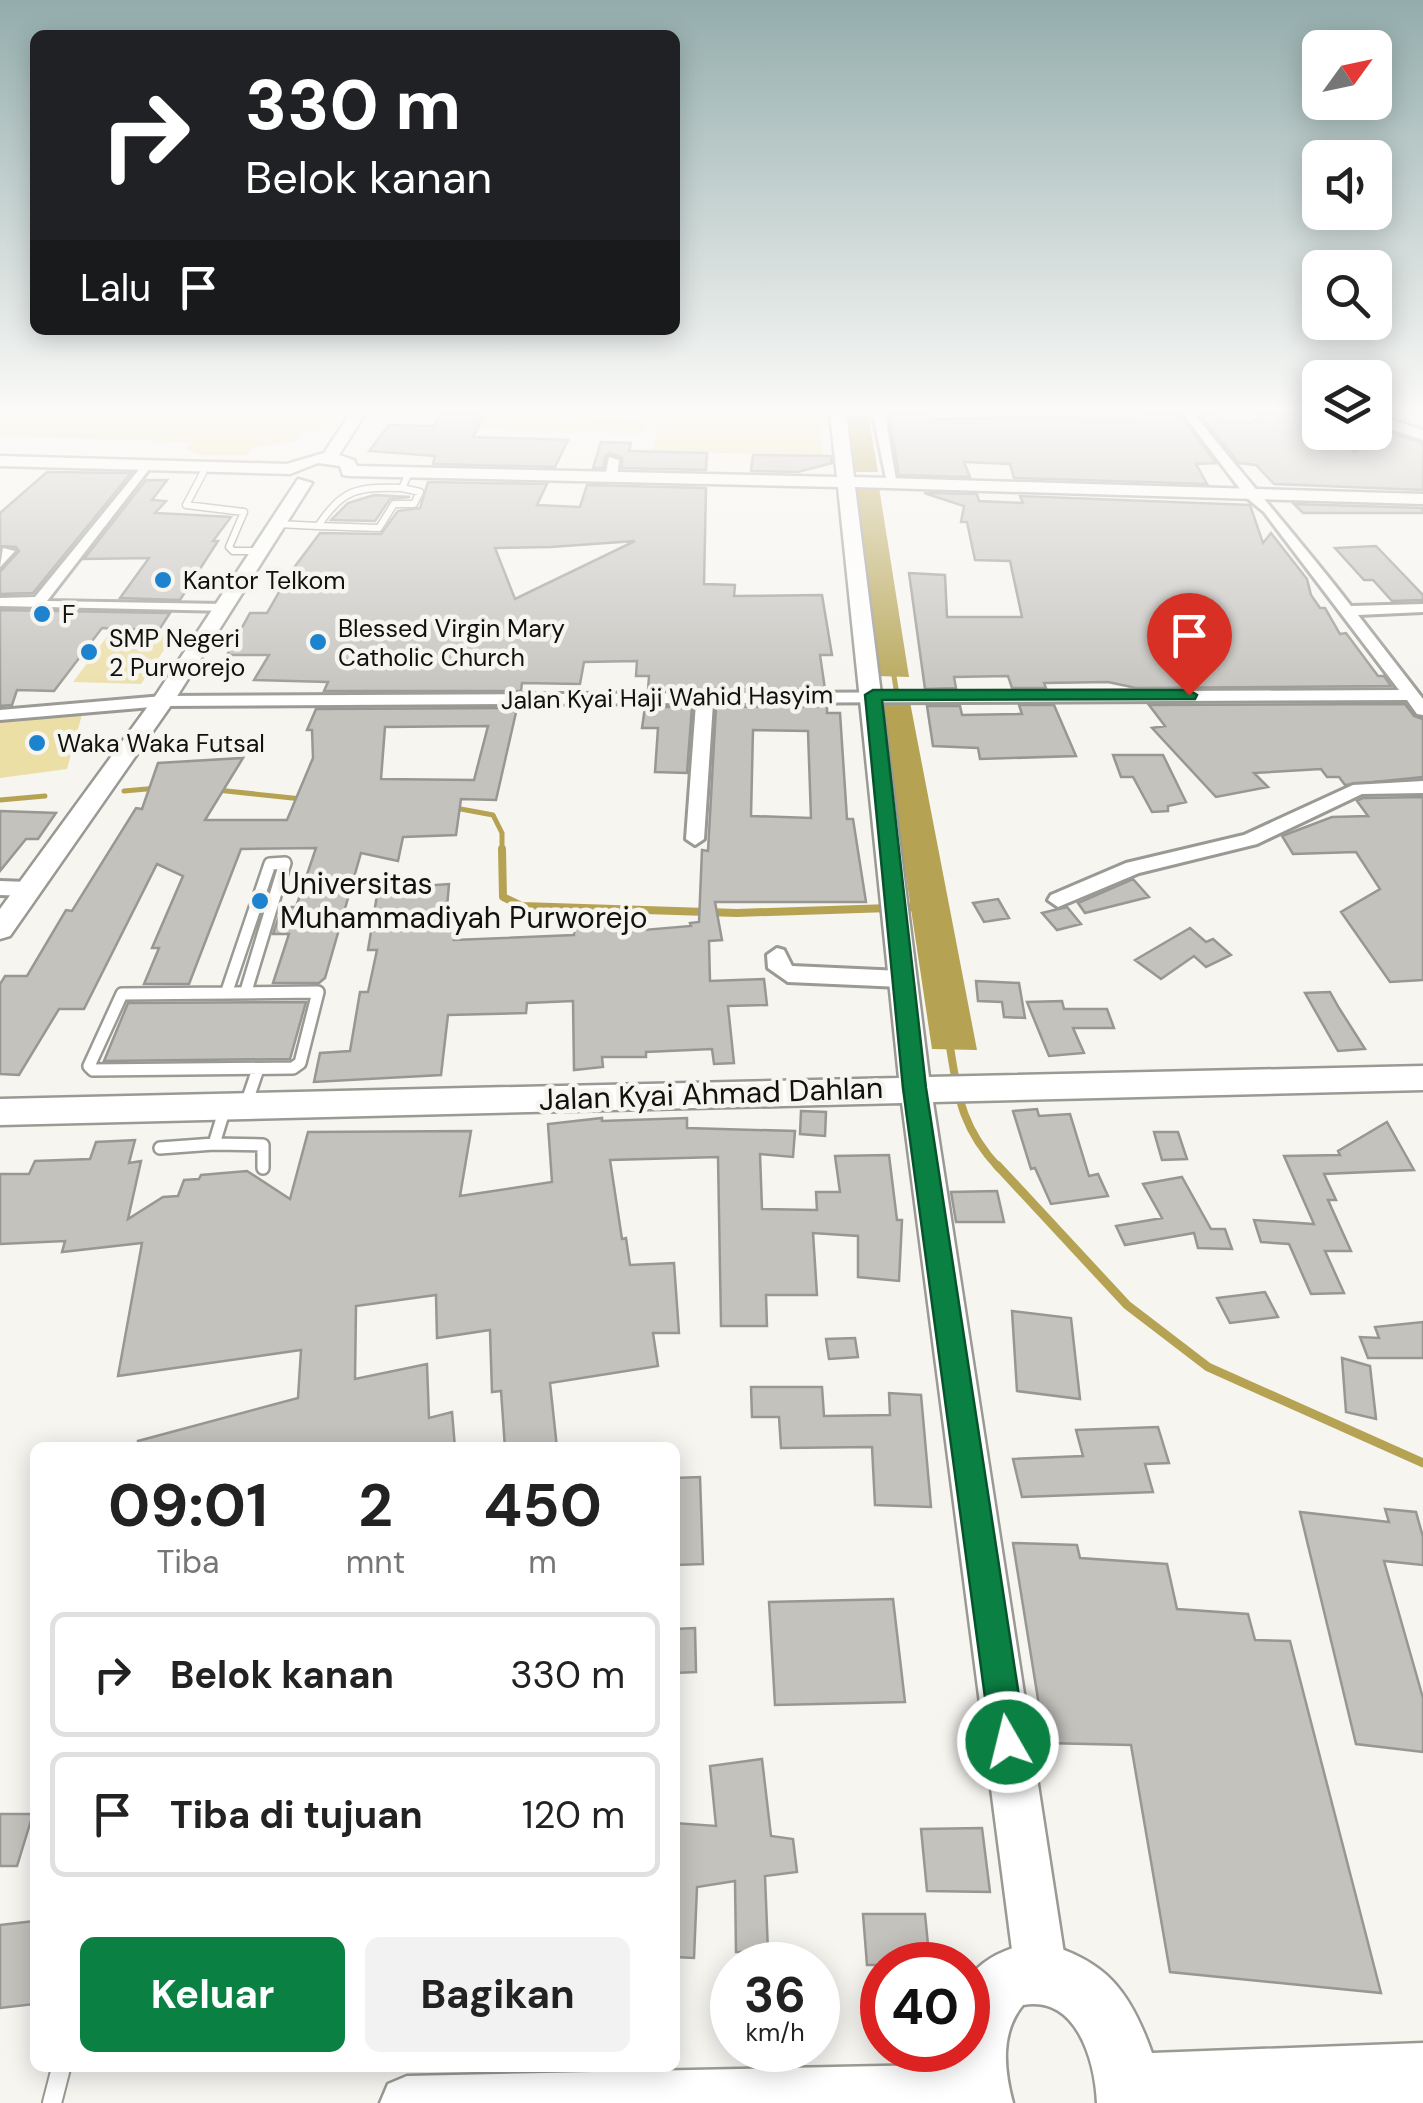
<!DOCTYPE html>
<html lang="id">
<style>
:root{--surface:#fff;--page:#f2f2f2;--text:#222;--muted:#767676;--line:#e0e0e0;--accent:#0b8043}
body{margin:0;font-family:"DM Sans",sans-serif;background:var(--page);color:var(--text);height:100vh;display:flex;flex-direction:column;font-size:38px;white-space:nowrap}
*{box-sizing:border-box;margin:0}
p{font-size:32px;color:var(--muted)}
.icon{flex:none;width:55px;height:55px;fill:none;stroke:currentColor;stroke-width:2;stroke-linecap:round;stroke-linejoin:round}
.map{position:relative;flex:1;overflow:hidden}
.panel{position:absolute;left:30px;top:1442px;width:650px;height:630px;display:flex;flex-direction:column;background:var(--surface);border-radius:15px;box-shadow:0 5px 25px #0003}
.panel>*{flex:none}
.top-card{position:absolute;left:30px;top:30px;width:650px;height:305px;border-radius:15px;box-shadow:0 5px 25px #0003;background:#202124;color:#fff;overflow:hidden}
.needle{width:65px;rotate:57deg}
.buttons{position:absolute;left:1302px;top:30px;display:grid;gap:20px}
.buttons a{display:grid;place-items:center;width:90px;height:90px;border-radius:15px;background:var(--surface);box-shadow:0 5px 25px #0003;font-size:50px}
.speed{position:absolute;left:710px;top:1942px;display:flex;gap:20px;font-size:50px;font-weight:700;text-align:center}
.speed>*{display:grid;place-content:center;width:130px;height:130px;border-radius:50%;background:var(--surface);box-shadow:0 5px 25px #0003;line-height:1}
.speed small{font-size:25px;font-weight:400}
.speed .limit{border:15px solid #d22;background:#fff;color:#111}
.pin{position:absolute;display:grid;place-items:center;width:85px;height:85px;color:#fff;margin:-102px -42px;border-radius:50% 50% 50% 0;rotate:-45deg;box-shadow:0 0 10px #0007}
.pin .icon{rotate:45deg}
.me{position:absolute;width:110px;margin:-55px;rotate:352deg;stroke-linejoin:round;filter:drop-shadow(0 0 8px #0008)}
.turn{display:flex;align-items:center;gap:35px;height:210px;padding:0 50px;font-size:45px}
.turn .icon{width:130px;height:130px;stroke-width:2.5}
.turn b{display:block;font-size:70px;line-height:85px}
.then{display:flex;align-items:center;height:95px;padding:0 50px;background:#0003;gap:20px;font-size:38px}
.eta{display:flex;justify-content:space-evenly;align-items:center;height:170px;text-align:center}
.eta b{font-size:60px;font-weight:700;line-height:70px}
.primary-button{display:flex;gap:20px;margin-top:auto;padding:20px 50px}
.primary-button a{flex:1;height:115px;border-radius:15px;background:var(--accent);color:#fff;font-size:40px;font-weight:700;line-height:115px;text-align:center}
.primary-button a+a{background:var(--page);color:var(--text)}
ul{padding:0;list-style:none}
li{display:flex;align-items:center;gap:30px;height:125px;margin:0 20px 15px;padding:0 30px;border:5px solid var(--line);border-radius:15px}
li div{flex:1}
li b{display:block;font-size:38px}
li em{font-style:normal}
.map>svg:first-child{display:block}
</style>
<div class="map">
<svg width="1423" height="2103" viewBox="0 0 1423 2103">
<rect width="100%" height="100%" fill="#f6f5f0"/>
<path fill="#ebdfa6" d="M 0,414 L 325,414 L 330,417 L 319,432 L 303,431 L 295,441 L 253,448 L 247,455 L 200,455 L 186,449 L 190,442 L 0,436 Z
M 488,414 L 646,419 L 643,434 L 505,431 L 510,426 L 466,428 L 456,417 Z
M 659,414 L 818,414 L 823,456 L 653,451 Z
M 109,634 L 174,635 L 141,684 L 73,682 Z
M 83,711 L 67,769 L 0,778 L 0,718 Z"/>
<path fill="#b5a353" d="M 846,414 L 868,414 L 878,472 L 853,472 Z
M 855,487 L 879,487 L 909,677 L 877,676 Z
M 879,696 L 909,697 L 977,1050 L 932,1049 Z"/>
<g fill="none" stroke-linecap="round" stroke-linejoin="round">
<path stroke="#b5a353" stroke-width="5" d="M 893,670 L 898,701
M 217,790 L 302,799
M 124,791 L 158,788
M 0,800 L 45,796
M 450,807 L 493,815 L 502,833 L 502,851"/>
<path stroke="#b5a353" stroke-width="8" d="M 502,849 L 503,897 L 522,906 L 737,913 L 920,907
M 949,1041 C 958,1095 960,1126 999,1168"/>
<path stroke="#b5a353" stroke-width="9" d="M 997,1165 L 1127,1305 L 1208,1367 L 1423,1463"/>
</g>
<path fill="#c3c2bd" stroke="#989793" stroke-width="2.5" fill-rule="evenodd" d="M 441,414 L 485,414 L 473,437 L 568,440 L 555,467 L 433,464 L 435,456 L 369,451 L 389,425 L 433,426 Z
M 889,414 L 933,414 L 935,419 L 1179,414 L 1216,463 L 1196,464 L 1207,484 L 1014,478 L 1010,464 L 964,462 L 970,477 L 899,475 Z
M 1199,414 L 1218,414 L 1224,422 L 1253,422 L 1259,414 L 1320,414 L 1320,432 L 1336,432 L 1354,452 L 1388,432 L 1423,443 L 1423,490 L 1274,484 L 1256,465 L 1239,463 Z
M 601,442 L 631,443 L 629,451 L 707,453 L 706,470 L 622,468 L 622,458 L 610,453 L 605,456 L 603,468 L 593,468 Z
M 753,455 L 831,456 L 832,463 L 798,472 L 751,471 Z
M 47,472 L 131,473 L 33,593 L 0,594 L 0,572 L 19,551 L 16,547 L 0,546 L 0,513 Z
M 146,480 L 167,480 L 152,500 L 166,501 L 155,513 L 231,517 L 213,541 L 218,541 L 180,600 L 120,598 L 149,558 L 84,559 Z
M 428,482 L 547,484 L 537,505 L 580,507 L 587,485 L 706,488 L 704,584 L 735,585 L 734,596 L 822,595 L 832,655 L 820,655 L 825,689 L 648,690 L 649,676 L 636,676 L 637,661 L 584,662 L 580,684 L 522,683 L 521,691 L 324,691 L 328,682 L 254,680 L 269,655 L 227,655 L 250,613 L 267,613 L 290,573 L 320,533 L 381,534 L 398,511 L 420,508 ZM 635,541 L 515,599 L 495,548 L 551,547 Z
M 924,493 L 977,494 L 979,501 L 1023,503 L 1020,496 L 1250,505 L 1263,543 L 1271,533 L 1307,579 L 1311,595 L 1320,608 L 1325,608 L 1340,634 L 1346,633 L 1378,676 L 1384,676 L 1391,686 L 1136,688 L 1108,682 L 1044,683 L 1046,688 L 1012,688 L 1008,676 L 954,677 L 956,688 L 925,689 L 909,573 L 945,575 L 947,617 L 1022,617 L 1010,561 L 975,560 L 967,522 L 961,522 L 964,506 Z
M 374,495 L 410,497 L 390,499 L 375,521 L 331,520 L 348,503 Z
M 1294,504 L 1423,508 L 1423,513 L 1303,513 Z
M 1376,546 L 1423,595 L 1423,600 L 1392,601 L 1373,580 L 1364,580 L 1335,548 Z
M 0,610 L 170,613 L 159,630 L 102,628 L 54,691 L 17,690 L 12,705 L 0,706 Z
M 1405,704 L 1414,716 L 1423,719 L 1423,777 L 1345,785 L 1339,777 L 1327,777 L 1321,769 L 1254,773 L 1268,787 L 1216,797 L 1152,728 L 1165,726 L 1149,705 Z
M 1019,705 L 1054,705 L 1076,756 L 980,759 L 978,748 L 933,746 L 927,706 L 960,706 L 962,715 L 1022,714 Z
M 827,706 L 827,713 L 840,713 L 847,819 L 853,819 L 866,902 L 715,902 L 722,940 L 709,941 L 710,981 L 764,979 L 767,1005 L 728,1006 L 734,1063 L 714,1064 L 712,1049 L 646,1052 L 646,1057 L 602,1057 L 603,1067 L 574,1070 L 573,1001 L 527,1003 L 526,1013 L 448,1015 L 441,1075 L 314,1082 L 320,1053 L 350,1051 L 360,992 L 368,992 L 377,950 L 368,950 L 378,889 L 449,884 L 446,919 L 457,919 L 454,940 L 574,935 L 575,923 L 644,924 L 644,930 L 691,926 L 690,923 L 699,922 L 702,850 L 708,851 L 716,707 ZM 753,730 L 808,731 L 811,818 L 751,816 Z
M 645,707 L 692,707 L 687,773 L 655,772 L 658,728 L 642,728 Z
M 517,708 L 496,800 L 461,799 L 456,835 L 403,837 L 398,861 L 361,853 L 325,978 L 319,983 L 273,983 L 289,934 L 273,934 L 282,907 L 296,907 L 316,848 L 241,849 L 189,984 L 144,984 L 159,948 L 152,948 L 183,876 L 157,864 L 84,1009 L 59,1009 L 19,1075 L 0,1074 L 0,984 L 5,976 L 27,976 L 66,910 L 72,911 L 136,808 L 142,809 L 158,763 L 243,758 L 205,820 L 287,820 L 313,758 L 312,730 L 307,730 L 316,709 ZM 488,726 L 474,780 L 381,779 L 385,727 Z
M 1113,755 L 1163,755 L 1186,802 L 1168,806 L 1168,811 L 1152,812 L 1133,777 L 1121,777 Z
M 1423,797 L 1423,980 L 1390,982 L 1341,912 L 1380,889 L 1356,852 L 1293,854 L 1282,836 L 1332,817 L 1368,816 L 1357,801 L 1363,798 Z
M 0,811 L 56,813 L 38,839 L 26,839 L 0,871 Z
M 1133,879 L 1149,897 L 1085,913 L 1078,903 Z
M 998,899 L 1009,918 L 984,922 L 973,903 Z
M 1067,907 L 1081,924 L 1057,930 L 1042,913 Z
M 1190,928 L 1206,942 L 1213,939 L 1231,955 L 1206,967 L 1194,956 L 1161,979 L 1135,960 Z
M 976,981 L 1019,983 L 1025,1018 L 1004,1017 L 1002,1002 L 978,1001 Z
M 1330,992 L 1339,1008 L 1365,1049 L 1338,1051 L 1305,993 Z
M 1062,1001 L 1064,1009 L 1107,1009 L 1114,1028 L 1073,1028 L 1084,1053 L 1049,1056 L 1027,1002 Z
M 306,1002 L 290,1059 L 104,1061 L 128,1003 Z
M 1037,1109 L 1039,1116 L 1070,1114 L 1089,1176 L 1098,1174 L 1108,1196 L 1051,1204 L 1035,1168 L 1031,1169 L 1013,1111 Z
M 801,1111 L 826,1112 L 825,1136 L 800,1134 Z
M 602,1118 L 602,1121 L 687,1118 L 687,1128 L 795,1131 L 793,1157 L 760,1154 L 762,1209 L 817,1210 L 816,1192 L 840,1192 L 835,1156 L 889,1155 L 897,1220 L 902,1220 L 899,1281 L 858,1277 L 858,1236 L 813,1233 L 817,1295 L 766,1295 L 767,1326 L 721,1326 L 718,1157 L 610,1160 L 622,1239 L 626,1238 L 630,1265 L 674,1263 L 679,1333 L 653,1333 L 658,1366 L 550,1383 L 557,1448 L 505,1448 L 501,1391 L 492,1392 L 490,1330 L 437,1338 L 436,1295 L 356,1306 L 355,1379 L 427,1364 L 429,1418 L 452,1412 L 455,1448 L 139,1448 L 138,1441 L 298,1398 L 301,1350 L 118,1376 L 142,1243 L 62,1252 L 65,1241 L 0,1244 L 0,1174 L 29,1174 L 35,1161 L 90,1159 L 96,1142 L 135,1140 L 129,1163 L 141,1161 L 128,1219 L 163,1197 L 178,1196 L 184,1180 L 199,1179 L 201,1175 L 247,1171 L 290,1199 L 308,1132 L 471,1131 L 460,1196 L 552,1182 L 548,1124 Z
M 1387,1122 L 1414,1170 L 1324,1174 L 1336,1200 L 1328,1200 L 1351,1251 L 1325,1251 L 1344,1293 L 1311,1294 L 1289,1244 L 1261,1242 L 1254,1220 L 1314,1224 L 1284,1156 L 1340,1155 L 1338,1151 Z
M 1154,1132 L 1178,1132 L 1187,1159 L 1162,1160 Z
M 1182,1177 L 1211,1229 L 1225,1229 L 1232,1249 L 1198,1248 L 1194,1233 L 1125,1245 L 1116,1226 L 1162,1218 L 1143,1184 Z
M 997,1191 L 1004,1222 L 956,1222 L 951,1192 Z
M 1265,1292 L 1278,1317 L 1230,1323 L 1217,1298 Z
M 1012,1311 L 1071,1318 L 1080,1399 L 1017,1391 Z
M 1423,1322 L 1423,1358 L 1368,1358 L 1360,1337 L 1379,1338 L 1375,1327 Z
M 855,1338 L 858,1357 L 829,1359 L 826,1339 Z
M 1342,1358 L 1370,1366 L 1376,1419 L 1346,1412 Z
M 751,1387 L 822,1387 L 824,1416 L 890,1415 L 889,1393 L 921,1395 L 931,1507 L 875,1505 L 872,1447 L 781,1448 L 779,1417 L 752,1417 Z
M 1158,1427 L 1169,1463 L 1145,1464 L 1153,1492 L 1022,1497 L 1013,1459 L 1083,1456 L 1076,1430 Z
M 700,1477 L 703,1564 L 675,1565 L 675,1478 Z
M 1385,1509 L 1416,1512 L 1423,1537 L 1423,1565 L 1384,1561 L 1423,1698 L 1423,1752 L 1356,1744 L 1300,1512 L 1389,1522 Z
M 1013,1543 L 1077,1545 L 1080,1558 L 1167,1564 L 1177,1609 L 1248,1614 L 1255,1640 L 1290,1641 L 1381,1993 L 1170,1972 L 1131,1745 L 1045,1743 Z
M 893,1599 L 905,1702 L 775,1705 L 769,1602 Z
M 695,1628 L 696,1672 L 675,1673 L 675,1629 Z
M 762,1759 L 771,1836 L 793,1839 L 797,1872 L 765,1876 L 768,1952 L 736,1952 L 735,1881 L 697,1887 L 694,1958 L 675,1957 L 675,1823 L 716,1826 L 710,1766 Z
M 0,1814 L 33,1814 L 17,1866 L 0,1866 Z
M 982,1828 L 990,1892 L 927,1891 L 921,1829 Z
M 863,1914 L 925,1914 L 930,1965 L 867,1965 Z
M 35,1921 L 35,2004 L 0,2008 L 0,1925 Z"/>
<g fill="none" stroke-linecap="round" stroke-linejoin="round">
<defs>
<path id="lane-far2" d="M 203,473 L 186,505 L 244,512 L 229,547 L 233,551 L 261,551
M 278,524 L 318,526 C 344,488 357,487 402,488 L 409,473
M 318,526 L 379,528 L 394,504 L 414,504 L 420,492 L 402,488"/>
<path id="lane-far1" d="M 227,991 L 270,864 L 285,863 L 246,991
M 318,992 L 300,1063 L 293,1068 L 93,1070 L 89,1066 L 122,994 Z
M 245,1107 L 258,1069
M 225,1108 L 214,1144 L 263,1145 L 263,1168
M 160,1148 L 214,1144"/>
<path id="lane" d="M 52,2103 L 61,2068"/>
<path id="street" d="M 873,414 L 885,414 L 897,486 L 887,483 Z
M 1183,414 L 1194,414 C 1246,479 1300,540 1351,606 L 1423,604 L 1423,612 L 1358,615 L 1423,699 L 1423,715 L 1417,714 L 1407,700 L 713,703 L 704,839 L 695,845 L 686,839 L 696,703 L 163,706 L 0,720 L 0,710 L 163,696 L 1399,690 L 1264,512 L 1247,498 Z
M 609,457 L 619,460 L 617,477 L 611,481 L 605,477 Z
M 146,461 L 150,462 L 150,468 L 47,601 L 224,604 L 231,608 L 229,611 L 0,606 L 0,598 L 35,597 Z
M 3,548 L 15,551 L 0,567 Z
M 1423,781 L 1423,793 L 1362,794 L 1257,844 L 1139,873 L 1058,907 L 1048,900 L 1051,895 L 1126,863 L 1244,835 L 1353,785 Z
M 0,881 L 28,882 L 38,889 L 28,896 L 0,895 Z
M 777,948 L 784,950 L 792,966 L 901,971 L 912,979 L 901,987 L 788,982 L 768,968 L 767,955 Z"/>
<path id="secondary" d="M 350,414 L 365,414 L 339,455 L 354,460 L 357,466 L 837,477 L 830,414 L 846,414 L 854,477 L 1423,494 L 1423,504 L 855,487 L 929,1077 L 1423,1066 L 1423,1090 L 933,1102 L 1067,1973 L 1059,1991 L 1041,1999 L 1023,1991 L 1015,1973 L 902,1103 L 0,1125 L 0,1099 L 899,1078 L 838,487 L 349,476 L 343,475 L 340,466 L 318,463 L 290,474 L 0,466 L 0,456 L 287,464 L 324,453 Z
M 1375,414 L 1423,430 L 1423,440 L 1375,424 Z
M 298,479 L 312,483 L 174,701 L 10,936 L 0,939 L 0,909 L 154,698 Z
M 977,2064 L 996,2072 L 1004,2091 L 999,2103 L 380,2103 L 388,2084 L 407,2076 Z"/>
<path id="primary" d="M 1042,1943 C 1106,1960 1130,1991 1152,2053 L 1423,2043 L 1423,2103 L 1097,2103 C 1095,2061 1077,1995 1023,2005 C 1000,2033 1004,2069 1013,2103 L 949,2103 L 944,2050 L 968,2050 L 968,1978 C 987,1955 1012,1945 1042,1943 Z"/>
</defs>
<use href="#lane-far2" stroke="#9a9994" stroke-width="9"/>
<use href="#lane-far1" stroke="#9a9994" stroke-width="16"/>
<use href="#lane" stroke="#9a9994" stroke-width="22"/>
<use href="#street" stroke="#9a9994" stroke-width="6"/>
<use href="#secondary" stroke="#9a9994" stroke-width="5"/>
<use href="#primary" stroke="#9a9994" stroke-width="5"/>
<use href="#lane-far2" stroke="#fff" stroke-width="6"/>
<use href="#lane-far1" stroke="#fff" stroke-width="11"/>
<use href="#lane" stroke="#fff" stroke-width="18"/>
<use href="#street" fill="#fff" fill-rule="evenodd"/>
<use href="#secondary" fill="#fff" fill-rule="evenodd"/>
<use href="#primary" fill="#fff" fill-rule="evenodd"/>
</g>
<linearGradient id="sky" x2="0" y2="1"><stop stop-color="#93adac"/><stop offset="0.58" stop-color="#fbfaf8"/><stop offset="1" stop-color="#fbfaf8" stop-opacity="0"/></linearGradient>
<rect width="1423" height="709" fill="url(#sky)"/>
<path fill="#0b8043" stroke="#07532c" stroke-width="2.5" d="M 1189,690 L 1197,695 L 1195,699 L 882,700 L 926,1088 L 1026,1742 L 1021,1755 L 1008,1760 L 996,1755 L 991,1742 L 903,1088 L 865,695 L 873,690 Z"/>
<g fill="#1e83ce" stroke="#f6f5f0" stroke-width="4">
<circle cx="163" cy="580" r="10"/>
<circle cx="42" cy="614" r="10"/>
<circle cx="318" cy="642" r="10"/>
<circle cx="89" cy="652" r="10"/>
<circle cx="37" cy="743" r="10"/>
<circle cx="260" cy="901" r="10"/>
</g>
<g text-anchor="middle" stroke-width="9" stroke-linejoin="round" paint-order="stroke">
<g font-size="25" fill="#11110f" stroke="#f6f5f0" text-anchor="start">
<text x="183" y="589">Kantor Telkom</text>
<text x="62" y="623">F</text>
<text x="338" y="637">Blessed Virgin Mary<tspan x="338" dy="29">Catholic Church</tspan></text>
<text x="109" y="647">SMP Negeri<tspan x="109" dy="29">2 Purworejo</tspan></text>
<text x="57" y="752">Waka Waka Futsal</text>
</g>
<g font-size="25" fill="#11110f" stroke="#f6f5f0">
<text transform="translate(667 697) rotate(-1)" y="9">Jalan Kyai Haji Wahid Hasyim</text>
</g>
<g font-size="30" fill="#11110f" stroke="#f6f5f0" text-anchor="start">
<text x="280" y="894">Universitas<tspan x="280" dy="34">Muhammadiyah Purworejo</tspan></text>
</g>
<g font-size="30" fill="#11110f" stroke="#f6f5f0">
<text transform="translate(711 1094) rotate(-2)" y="10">Jalan Kyai Ahmad Dahlan</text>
</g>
</g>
</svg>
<div class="buttons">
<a><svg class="needle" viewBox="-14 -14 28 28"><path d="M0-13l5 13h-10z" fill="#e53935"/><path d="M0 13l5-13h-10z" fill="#767676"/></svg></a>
<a><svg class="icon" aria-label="sound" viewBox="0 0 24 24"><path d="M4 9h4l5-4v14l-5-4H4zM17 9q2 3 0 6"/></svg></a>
<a><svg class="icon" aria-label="search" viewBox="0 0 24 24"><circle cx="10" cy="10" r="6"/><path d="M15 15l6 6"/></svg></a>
<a><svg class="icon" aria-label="layers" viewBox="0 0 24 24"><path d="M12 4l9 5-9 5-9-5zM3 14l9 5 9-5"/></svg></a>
</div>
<div class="speed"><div>36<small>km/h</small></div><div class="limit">40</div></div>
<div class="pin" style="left:1189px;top:695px;background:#d93025"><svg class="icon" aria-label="arrive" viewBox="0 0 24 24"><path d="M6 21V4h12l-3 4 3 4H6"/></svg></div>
<svg class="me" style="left:1008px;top:1742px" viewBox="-20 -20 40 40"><circle r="17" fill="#0b8043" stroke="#fff" stroke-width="3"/><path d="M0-11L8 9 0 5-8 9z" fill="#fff"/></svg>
<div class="top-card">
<div class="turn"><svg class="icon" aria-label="right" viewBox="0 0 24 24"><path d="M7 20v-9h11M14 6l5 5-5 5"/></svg><div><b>330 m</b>Belok kanan</div></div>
<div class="then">Lalu<svg class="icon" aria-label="arrive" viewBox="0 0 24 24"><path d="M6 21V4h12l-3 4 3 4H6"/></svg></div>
</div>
<section class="panel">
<div class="eta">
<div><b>09:01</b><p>Tiba</p></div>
<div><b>2</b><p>mnt</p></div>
<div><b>450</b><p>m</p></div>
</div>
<ul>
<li><svg class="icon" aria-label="right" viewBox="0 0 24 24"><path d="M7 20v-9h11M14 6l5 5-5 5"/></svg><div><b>Belok kanan</b></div><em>330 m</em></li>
<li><svg class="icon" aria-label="arrive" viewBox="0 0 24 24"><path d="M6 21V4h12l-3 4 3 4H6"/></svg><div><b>Tiba di tujuan</b></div><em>120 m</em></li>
</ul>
<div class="primary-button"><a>Keluar</a><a>Bagikan</a></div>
</section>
</div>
